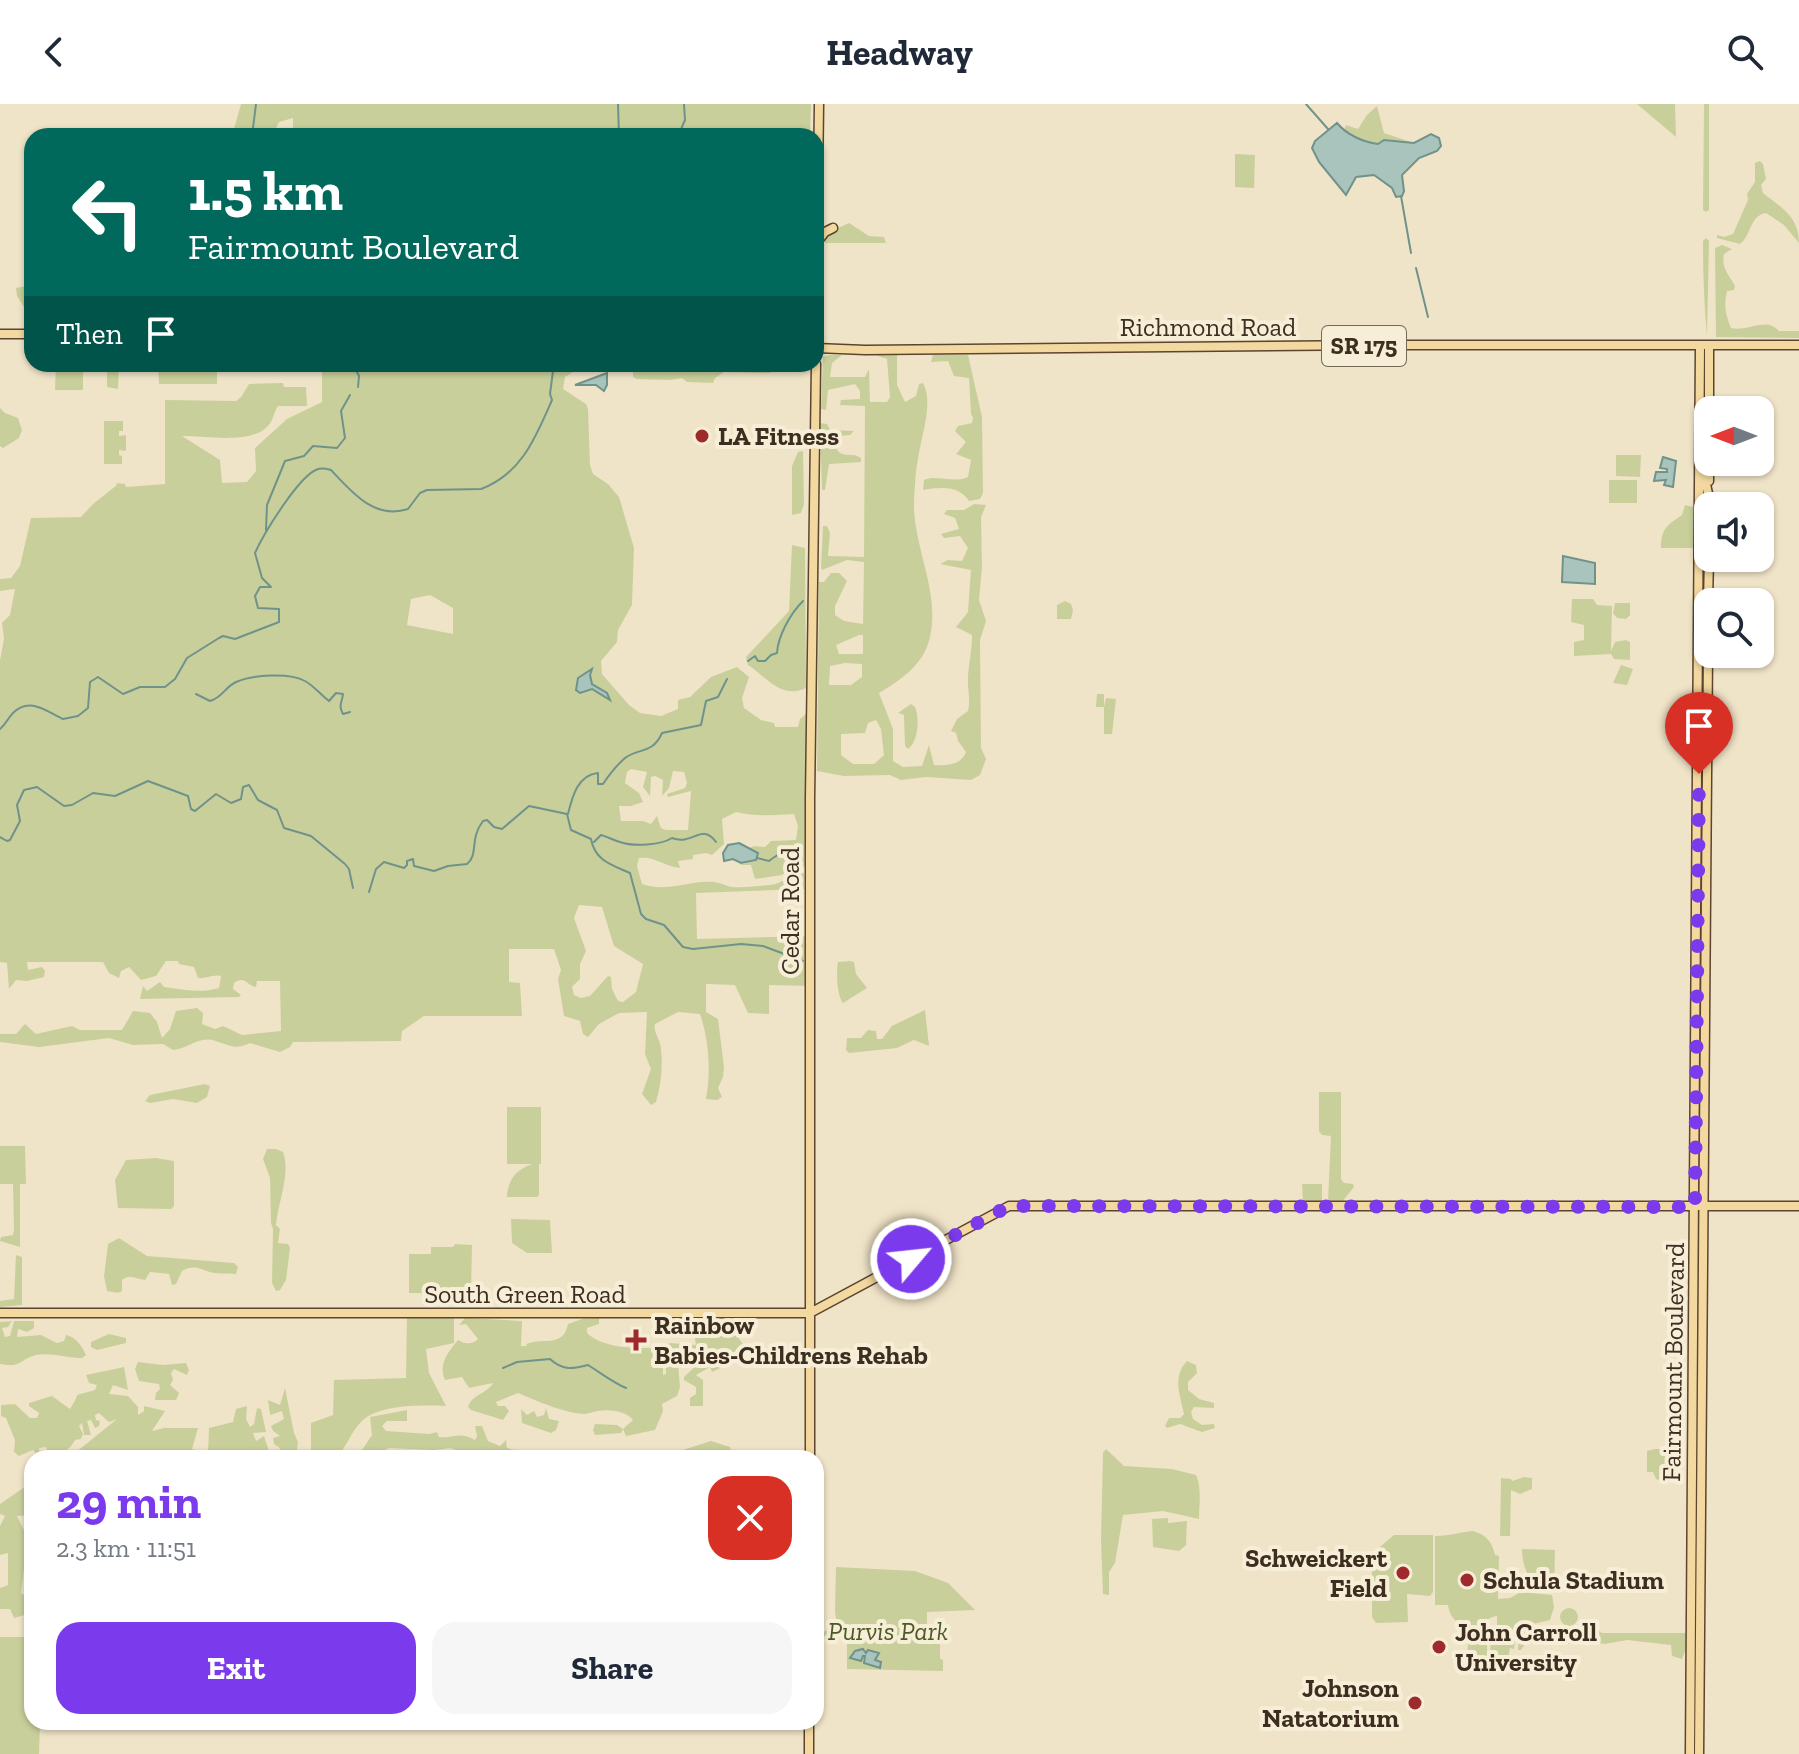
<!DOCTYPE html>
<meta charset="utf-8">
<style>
:root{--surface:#fff;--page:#f6f6f7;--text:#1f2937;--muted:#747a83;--accent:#7c3aed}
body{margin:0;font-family:"Zilla Slab",serif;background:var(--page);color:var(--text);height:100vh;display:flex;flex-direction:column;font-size:30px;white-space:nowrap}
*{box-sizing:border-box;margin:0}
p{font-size:26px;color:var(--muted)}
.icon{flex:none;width:44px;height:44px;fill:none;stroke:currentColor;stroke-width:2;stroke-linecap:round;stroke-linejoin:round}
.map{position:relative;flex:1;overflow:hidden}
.details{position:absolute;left:24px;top:1346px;width:800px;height:280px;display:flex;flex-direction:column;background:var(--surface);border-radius:24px;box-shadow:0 2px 6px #0004}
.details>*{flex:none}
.top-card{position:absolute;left:24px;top:24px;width:800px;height:244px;border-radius:24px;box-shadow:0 2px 6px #0004;background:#00695c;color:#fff;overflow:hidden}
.needle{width:52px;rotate:270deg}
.tools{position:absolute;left:1694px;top:292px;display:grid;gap:16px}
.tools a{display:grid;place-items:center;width:80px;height:80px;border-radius:16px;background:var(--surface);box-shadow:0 2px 6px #0004;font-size:40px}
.pin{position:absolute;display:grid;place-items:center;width:68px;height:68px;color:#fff;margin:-82px -34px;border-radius:50% 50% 50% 0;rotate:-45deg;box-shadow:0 0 8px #0007}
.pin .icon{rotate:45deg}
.me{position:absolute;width:88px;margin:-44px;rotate:62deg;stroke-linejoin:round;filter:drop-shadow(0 0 6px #0008)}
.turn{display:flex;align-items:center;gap:28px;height:168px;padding:0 32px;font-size:36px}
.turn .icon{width:104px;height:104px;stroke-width:2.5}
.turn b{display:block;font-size:56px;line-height:68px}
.then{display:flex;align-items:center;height:76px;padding:0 32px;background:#0003;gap:16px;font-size:30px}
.round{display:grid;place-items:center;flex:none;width:84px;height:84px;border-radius:24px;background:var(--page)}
.summary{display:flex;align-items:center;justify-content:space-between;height:136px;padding:0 32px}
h1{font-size:48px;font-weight:700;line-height:60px;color:var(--accent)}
.primary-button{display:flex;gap:16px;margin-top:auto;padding:16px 32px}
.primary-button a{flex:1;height:92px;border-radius:24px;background:var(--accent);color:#fff;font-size:32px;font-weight:700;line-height:92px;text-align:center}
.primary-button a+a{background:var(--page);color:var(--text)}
header{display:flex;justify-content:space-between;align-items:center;height:104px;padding:0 32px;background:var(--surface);font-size:36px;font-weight:700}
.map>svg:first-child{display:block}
</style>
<header><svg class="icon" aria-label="back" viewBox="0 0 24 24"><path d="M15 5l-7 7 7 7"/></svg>Headway<svg class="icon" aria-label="search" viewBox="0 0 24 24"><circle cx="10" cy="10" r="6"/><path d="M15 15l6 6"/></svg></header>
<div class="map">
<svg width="1799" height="1650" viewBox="0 0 1799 1650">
<rect width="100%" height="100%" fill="#f0e4c8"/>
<path fill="#c9cf9b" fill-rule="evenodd" d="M 241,0 L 811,0 L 810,32 L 293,32 L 293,14 L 279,18 L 272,32 L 232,32 Z
M 1637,0 L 1675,0 L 1676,33 Z
M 1704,0 L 1709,0 L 1709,106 L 1706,108 L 1703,106 Z
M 1377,2 L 1384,29 L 1411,38 L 1384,36 L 1378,40 L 1366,38 L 1344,26 L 1346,21 L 1358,25 L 1367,11 Z
M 1235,50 L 1255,51 L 1254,84 L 1235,83 Z
M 1760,57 L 1763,60 L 1766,75 L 1761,81 L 1763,89 C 1782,104 1799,113 1799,139 L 1784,121 L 1766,109 C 1749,112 1752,131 1740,140 L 1717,134 L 1717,131 L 1724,133 L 1733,130 L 1748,96 L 1747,90 L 1755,78 L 1755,59 Z
M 849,119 L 869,132 L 884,133 L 886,139 L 825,139 L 825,130 Z
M 1706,134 L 1709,137 L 1707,232 C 1704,201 1703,169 1703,137 Z
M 1722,141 L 1732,145 L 1724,150 C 1721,164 1729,171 1735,182 L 1734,186 L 1727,187 C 1724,201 1725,209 1731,224 C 1749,228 1766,212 1779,227 L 1799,227 L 1799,234 L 1716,233 L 1715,144 Z
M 32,181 L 32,204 L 26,206 L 17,192 L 16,184 Z
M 829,251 L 842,251 L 832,259 L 830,273 L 865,273 L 869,265 L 870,298 L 887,298 L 890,293 L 887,255 L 875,251 L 897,251 L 897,281 L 905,298 L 916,292 L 919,280 L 923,279 C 934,299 921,332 918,355 C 915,369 915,384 914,398 C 913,444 942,490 929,537 C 922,562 899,577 879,589 L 893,625 L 893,657 L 903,663 L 922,662 L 929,641 L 934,661 C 947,662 961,661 966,648 L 958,637 L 956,629 L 951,627 L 957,615 L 968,607 C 971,595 967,584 968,572 C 969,558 972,546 972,531 L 956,523 L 968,508 L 971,466 L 940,460 L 948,456 L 962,457 L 968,444 L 960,432 L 944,434 L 941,430 L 959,425 L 955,414 L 944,410 L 947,406 L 964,406 L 974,400 L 986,401 L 981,413 L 982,463 L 979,496 L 986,517 L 980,536 L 981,644 L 986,655 L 980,671 L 971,676 L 926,673 L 901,676 L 890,671 L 844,672 L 817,667 L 819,478 L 824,478 L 831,469 L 839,469 L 847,477 L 835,502 L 835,511 L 844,517 L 863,520 L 864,458 L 847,456 L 822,466 L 821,464 L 823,422 L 827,422 L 830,429 L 828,452 L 864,453 L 865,302 L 840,301 L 841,296 L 860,295 L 860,287 L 855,280 L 828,286 L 826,306 L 821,305 L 823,253 ZM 859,531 L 863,531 L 863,550 L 839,550 L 836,541 ZM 845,559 L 862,560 L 862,573 L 851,581 L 829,581 L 830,562 ZM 876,616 L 881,625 L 884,651 L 874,660 L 853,660 L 841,651 L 841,630 L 865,629 L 868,619 Z
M 933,251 L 968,251 L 982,313 L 983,389 L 980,395 L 969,397 C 959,381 940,383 923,386 L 924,376 C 937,370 953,380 968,373 L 971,356 L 956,350 L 966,338 L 955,327 L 958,322 L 972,319 L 973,314 L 971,310 L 969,274 L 954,272 L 948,257 L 931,258 Z
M 56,260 L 83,260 L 83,286 L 55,286 Z
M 107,260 L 119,260 L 118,285 L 107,283 Z
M 158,260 L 217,260 L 217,280 L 159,280 Z
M 322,260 L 586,260 L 565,273 L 563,285 L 586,300 L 588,305 L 590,361 L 593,370 L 608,380 L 619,393 L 634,444 L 632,501 L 618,526 L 617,538 L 601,557 L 602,570 L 629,601 L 640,609 L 661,612 L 678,605 L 678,596 L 690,593 L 711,573 L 737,563 L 749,573 L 742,594 L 744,604 L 761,616 L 774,619 L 775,623 L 798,623 L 800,615 L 812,605 L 810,698 L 806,699 L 805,763 L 795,760 L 782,771 L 755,775 L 751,761 L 739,761 L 754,757 L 758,754 L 753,746 L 747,745 L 754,742 L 765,743 L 771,737 L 796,736 L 798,722 L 794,710 C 773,711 756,713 736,708 L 722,715 L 724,740 L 712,751 L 706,749 L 693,751 L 693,755 L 678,757 L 680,764 C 664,762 654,752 639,754 L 637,762 L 642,780 C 667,789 689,776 714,778 C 721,779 726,782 732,783 C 743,784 759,782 770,781 C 782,780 792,769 804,769 L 804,785 L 696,789 L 697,835 L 810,832 L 810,882 L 769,881 L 769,910 L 748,909 L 735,881 L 706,880 L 706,908 L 718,915 L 724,963 L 723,973 L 718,984 L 722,993 L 717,996 L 706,995 C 711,967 709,937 700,910 L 678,908 L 655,920 C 653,930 661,935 661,945 C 663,963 661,981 656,998 L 651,1001 L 642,990 L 651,965 L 645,950 L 647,908 L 619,909 L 599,920 L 588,933 L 583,930 L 580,917 L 564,912 L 558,875 L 561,866 L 554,845 L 509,845 L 509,878 L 520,879 L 522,912 L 424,912 L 402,927 L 401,937 L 293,938 L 290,943 L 280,948 L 250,939 C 234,947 228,940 212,936 C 198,933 187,945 173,946 L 163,940 L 133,941 L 109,934 L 39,943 L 0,938 L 0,930 L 16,930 L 25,920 L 36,930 L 72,922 L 80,926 L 122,926 L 133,907 L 150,909 L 157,918 L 162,934 L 170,925 L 176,907 L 197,904 L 203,909 L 202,920 L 215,925 L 223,922 L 242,931 L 281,927 L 280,877 L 257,877 L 256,883 C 247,882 245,871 234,879 L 233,885 L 241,891 L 239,893 L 140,895 L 143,882 L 147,887 L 160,878 L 164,883 C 183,885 200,890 219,884 L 221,872 C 212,870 207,875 198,874 L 194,863 L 179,860 L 178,857 L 166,857 L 156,872 L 141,876 L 129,863 L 121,867 L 119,874 L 109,869 L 103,858 L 27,858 L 28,866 L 42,863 L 45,867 L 44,873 L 27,877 L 16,876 L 9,885 L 7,859 L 0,858 L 0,556 L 4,535 L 2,519 L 10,511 L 15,485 L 0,487 L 0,475 L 11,474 L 20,462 L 31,414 L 81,413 L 93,400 L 117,381 L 116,379 L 125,380 L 126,383 L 165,380 L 165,296 L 236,297 L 241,293 L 249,280 L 283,279 L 284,283 L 306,283 L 307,302 L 278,302 C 273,309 274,316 267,323 C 250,340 207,332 182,332 L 220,356 L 222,379 L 247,378 L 256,367 L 255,344 L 287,315 L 322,298 ZM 430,491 L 453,504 L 453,530 L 407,521 L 411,495 ZM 631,665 L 647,668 L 643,683 L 650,692 L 651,673 L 655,672 L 663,676 L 662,692 L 669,684 L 673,667 L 684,668 L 687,679 L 685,684 L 667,690 L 668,693 L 691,687 L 688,726 L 666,726 L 661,724 L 657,712 L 651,720 L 643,717 L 621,717 L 619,702 L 631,702 L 643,698 L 639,689 L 625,679 L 627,668 ZM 579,801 L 602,803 L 614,842 L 643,860 L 636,888 L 623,898 L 618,897 L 612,885 L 611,873 L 608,872 L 590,892 L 581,894 L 574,891 L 572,883 L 580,875 L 580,860 L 586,847 L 574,814 Z
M 633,260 L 787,260 L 782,262 L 781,266 L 768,269 L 724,268 L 715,274 L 713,279 L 687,278 L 682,274 L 670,276 L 637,275 L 633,273 Z
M 0,304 L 5,309 L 18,314 L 22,326 L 19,334 L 3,344 L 0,342 Z
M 104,317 L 123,317 L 123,327 L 119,327 L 119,332 L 126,331 L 126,347 L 119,346 L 119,351 L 122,352 L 122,360 L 104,360 Z
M 820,319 L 827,320 L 830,326 L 854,327 L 850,331 L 840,332 L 837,346 C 843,354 853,348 861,354 L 861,358 L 829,360 L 825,386 L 822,386 Z
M 803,347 L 804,400 L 801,409 L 792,411 L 792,362 L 798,348 Z
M 1616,351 L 1641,351 L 1640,373 L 1616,372 Z
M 1609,376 L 1637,376 L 1637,399 L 1609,399 Z
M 1685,401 L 1693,403 L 1693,444 L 1661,444 C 1661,425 1667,421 1682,411 Z
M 792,441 L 805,444 L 806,584 C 781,596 767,573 748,561 L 746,553 L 789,507 Z
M 1572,495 L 1593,495 L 1597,501 L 1612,502 L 1611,547 L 1615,538 L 1626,536 L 1630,538 L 1630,556 L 1614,555 L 1611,550 L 1574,552 L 1574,538 L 1584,536 L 1584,521 L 1571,518 Z
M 1065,497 L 1071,500 L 1073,506 L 1071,515 L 1057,515 L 1057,501 Z
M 1615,499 L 1630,499 L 1630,511 L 1626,515 L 1617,514 L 1613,509 Z
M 1701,505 L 1707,505 L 1706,659 L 1703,662 L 1700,660 Z
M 1621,561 L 1633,565 L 1627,581 L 1613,579 Z
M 1097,590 L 1104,590 L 1104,603 L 1106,594 L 1116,595 L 1112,630 L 1104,630 L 1104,603 L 1096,603 Z
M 911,600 L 915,603 C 920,615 918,638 908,645 L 905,642 L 904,611 L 898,609 Z
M 850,857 L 854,858 L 856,870 L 867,884 L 843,899 C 837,892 836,869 838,858 Z
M 925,906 L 929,942 L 914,936 L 897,944 L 849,949 L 846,946 L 847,934 L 861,934 L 868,926 L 876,927 L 877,935 L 882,935 L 892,922 Z
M 205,980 L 210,982 L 207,993 L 197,999 L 173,995 L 150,999 L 145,997 L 150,991 Z
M 1319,988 L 1341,988 L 1341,1075 L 1344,1079 L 1353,1080 L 1354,1083 L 1342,1098 L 1330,1099 L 1328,1097 L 1331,1032 L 1322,1031 L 1319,1027 Z
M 507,1003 L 541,1003 L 541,1060 L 539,1060 L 539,1091 L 537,1093 L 507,1093 C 508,1075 516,1066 532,1060 L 507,1060 Z
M 0,1042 L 25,1042 L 26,1080 L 20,1080 L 20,1143 L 0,1137 L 1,1133 L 13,1131 L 14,1125 L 13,1080 L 0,1080 Z
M 267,1045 L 276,1045 L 283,1048 C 291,1070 278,1098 276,1121 L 280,1125 L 278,1139 L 288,1140 L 290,1144 L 286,1176 L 280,1186 L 276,1187 L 272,1179 L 273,1125 L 271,1119 L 270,1074 L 263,1055 Z
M 156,1054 L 174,1057 L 174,1102 L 171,1105 L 118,1104 L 115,1076 L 126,1056 Z
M 1302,1080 L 1322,1080 L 1322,1099 L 1303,1099 Z
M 511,1115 L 550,1116 L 552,1149 L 527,1149 L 512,1139 Z
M 119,1134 L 147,1152 L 234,1159 L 238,1163 L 236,1170 C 229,1169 222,1170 215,1169 C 201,1167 196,1159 182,1167 L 176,1180 L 172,1181 L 169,1170 L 150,1168 L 145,1176 C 136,1175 130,1169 122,1176 L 122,1187 L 118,1189 L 107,1187 L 104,1172 L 108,1140 Z
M 455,1140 L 472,1141 L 471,1190 L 453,1190 L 453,1196 L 425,1196 L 424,1189 L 409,1189 L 409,1150 L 431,1150 L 431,1143 L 453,1143 Z
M 16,1151 L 22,1153 L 22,1201 L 0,1203 L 0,1197 L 14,1195 Z
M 407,1210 L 454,1210 L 454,1239 L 426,1245 L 429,1269 L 446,1302 C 423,1301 378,1300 361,1318 C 350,1329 347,1344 335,1354 L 311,1354 L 311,1319 L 333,1311 L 334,1276 L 406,1274 Z
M 465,1214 L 522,1217 L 521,1242 L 527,1242 L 526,1240 C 545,1233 563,1244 568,1220 L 582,1215 L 599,1214 L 599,1220 L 587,1224 L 587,1229 C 605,1246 639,1244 663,1244 L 663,1271 L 666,1270 L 665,1242 L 670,1239 L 696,1241 L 693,1220 L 687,1219 L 721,1216 L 733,1218 L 734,1228 L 743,1240 L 733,1249 L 731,1259 L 712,1268 L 710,1263 L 696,1271 L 703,1276 L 703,1302 L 690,1302 L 690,1294 L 696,1290 L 696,1283 L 684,1276 L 684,1273 L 698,1260 L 699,1247 L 695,1245 L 678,1260 L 680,1283 L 677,1292 L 662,1300 L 663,1307 L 655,1326 L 626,1332 L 623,1325 L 621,1329 L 595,1331 L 593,1326 L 595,1320 L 617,1321 L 623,1325 L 633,1316 C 626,1307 609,1305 598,1307 C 595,1307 588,1310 585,1310 C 564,1309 537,1297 518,1289 L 496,1298 L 498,1302 L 505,1302 L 509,1307 L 503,1316 L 471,1306 L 468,1303 C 472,1290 487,1290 493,1279 L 469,1284 L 462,1273 L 445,1276 C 438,1260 448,1248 458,1236 C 465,1240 472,1241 478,1235 L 466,1220 L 459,1221 Z
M 12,1217 L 8,1223 L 2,1224 L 5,1233 L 10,1232 L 14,1217 L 34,1217 L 34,1224 L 27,1228 L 18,1225 L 17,1233 L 41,1231 L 57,1239 L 64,1237 L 66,1231 C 76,1233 82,1242 86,1251 L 82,1254 C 68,1254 50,1248 36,1251 C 19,1255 24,1264 0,1260 L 0,1218 Z
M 109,1230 L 126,1234 L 126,1239 L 97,1246 L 91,1243 L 91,1238 Z
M 1187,1257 L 1196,1261 L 1197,1269 L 1188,1278 L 1188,1286 L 1199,1295 L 1214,1299 L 1214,1304 L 1194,1303 L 1191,1308 L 1193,1315 L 1202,1321 L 1214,1320 L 1215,1324 L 1202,1328 L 1180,1320 L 1167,1324 L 1165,1322 L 1169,1314 L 1180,1314 L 1184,1310 C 1180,1291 1172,1273 1187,1257 Z
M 138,1258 L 163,1261 L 186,1259 L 189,1266 L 187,1271 L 174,1265 L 171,1269 L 173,1276 L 170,1281 L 179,1289 L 176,1296 L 155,1296 L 156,1289 L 160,1285 L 159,1280 L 139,1277 L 135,1265 Z
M 124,1263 L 128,1286 L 113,1281 L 109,1290 L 128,1292 L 138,1303 L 138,1311 L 144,1307 L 144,1302 L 165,1307 L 152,1327 L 164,1324 L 198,1324 L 192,1345 L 208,1350 L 209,1324 L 233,1318 L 236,1305 L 247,1302 L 246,1315 L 250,1323 L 254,1320 L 257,1304 L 261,1305 L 266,1328 L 253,1329 L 256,1337 L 264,1332 L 270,1350 L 261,1349 L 262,1354 L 220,1352 L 219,1354 L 70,1353 L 117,1315 L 109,1318 L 99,1309 L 95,1311 L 96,1316 L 100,1317 L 99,1322 L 95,1324 L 91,1316 L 87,1317 L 91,1331 L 84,1331 L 82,1319 L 79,1322 L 83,1330 L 81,1335 L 75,1336 C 70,1346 60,1352 49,1351 L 46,1343 L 39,1344 L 40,1353 L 33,1346 L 19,1352 L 14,1348 L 15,1336 L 6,1314 L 1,1312 L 1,1301 L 15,1300 L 30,1314 L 37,1314 L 39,1309 L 29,1302 L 29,1299 L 52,1292 L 70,1305 C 83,1285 69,1294 95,1286 L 97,1281 L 89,1279 L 86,1271 Z
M 285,1284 L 294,1329 L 298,1338 L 296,1352 L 308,1351 L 308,1354 L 277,1354 L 280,1344 L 274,1340 L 273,1334 L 280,1332 L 273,1327 L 271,1322 L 284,1315 L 282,1307 L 270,1311 L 268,1296 L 280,1301 Z
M 546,1304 L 549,1315 L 559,1317 L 556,1326 L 551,1329 L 522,1319 L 521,1305 L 527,1311 L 534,1307 L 537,1313 L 544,1311 Z
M 407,1306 L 407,1317 L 387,1317 L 382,1322 L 386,1327 L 429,1330 L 437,1328 L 439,1333 C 455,1335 458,1327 475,1336 L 477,1332 L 475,1322 L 482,1322 L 488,1337 L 500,1342 L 506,1336 L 507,1344 L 542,1354 L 471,1354 L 469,1350 L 450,1344 L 434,1346 L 389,1344 L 373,1352 L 367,1352 L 362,1346 L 372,1331 L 370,1313 Z
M 711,1337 L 730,1343 L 733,1354 L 720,1354 L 707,1348 L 682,1354 L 658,1354 Z
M 1106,1345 L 1124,1362 L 1172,1365 L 1196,1371 C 1202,1383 1199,1402 1199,1415 L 1163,1407 L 1123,1411 L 1115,1459 L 1109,1468 L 1109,1491 L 1103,1490 L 1101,1436 L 1103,1349 Z
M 1655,1345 L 1660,1345 L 1665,1350 L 1665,1371 L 1662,1377 L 1656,1375 L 1653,1368 L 1647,1368 L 1647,1347 Z
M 1524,1373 L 1532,1374 L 1532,1385 L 1520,1390 L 1511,1386 L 1510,1432 L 1500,1432 L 1501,1374 L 1511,1375 L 1512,1377 Z
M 32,1378 L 32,1386 L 25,1395 L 32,1397 L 32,1411 L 17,1412 L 25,1428 L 25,1438 L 32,1438 L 32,1464 L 24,1465 L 21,1489 L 32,1497 L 32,1509 L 14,1514 L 10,1505 L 0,1505 L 0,1484 L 8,1481 L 8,1449 L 0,1451 L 0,1422 L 5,1412 L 0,1410 L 0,1400 Z
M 1168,1414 L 1168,1419 L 1187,1417 L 1186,1441 L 1179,1447 L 1153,1443 L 1152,1415 Z
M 1473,1427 C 1487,1431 1492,1438 1495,1451 L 1499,1452 L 1498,1495 L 1510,1494 L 1521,1488 L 1552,1491 L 1554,1503 L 1550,1516 L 1516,1524 L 1514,1545 L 1510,1544 L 1508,1556 L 1492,1555 L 1490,1553 L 1491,1530 L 1497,1528 L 1497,1512 C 1488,1513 1487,1518 1479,1521 C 1463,1527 1450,1516 1448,1501 L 1435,1501 L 1435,1432 C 1449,1432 1460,1428 1473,1427 Z
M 1394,1431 L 1433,1431 L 1433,1488 L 1430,1492 L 1407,1490 L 1408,1518 L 1376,1519 L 1372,1513 L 1372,1454 L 1375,1447 Z
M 1522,1445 L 1555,1446 L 1554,1485 C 1531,1484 1522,1466 1522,1445 Z
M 836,1463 L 915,1467 L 948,1479 L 975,1506 L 927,1508 L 927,1528 L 940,1530 L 940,1555 L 943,1556 L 943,1567 L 847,1565 L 847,1537 L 840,1533 L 816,1534 L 816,1528 L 838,1526 L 835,1508 Z
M1560 1513a9 9 0 1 1 18 0a9 9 0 1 1-18 0Z
M 1593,1522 L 1602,1529 L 1687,1529 L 1686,1545 L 1682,1555 L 1672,1552 L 1671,1541 L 1627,1536 L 1605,1540 L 1575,1537 L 1569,1540 L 1530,1540 L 1527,1537 L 1521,1546 L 1518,1546 L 1519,1531 L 1523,1526 C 1539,1525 1583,1528 1593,1522 Z
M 1469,1529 L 1487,1530 L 1487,1553 L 1467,1553 Z
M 0,1533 L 32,1533 L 32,1618 L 40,1618 L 39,1650 L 0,1650 Z"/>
<path fill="#a9c4bc" stroke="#6f938a" stroke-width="2" d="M 1337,19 C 1347,31 1363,38 1378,40 L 1384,36 L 1414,39 L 1431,30 L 1439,34 L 1441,42 L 1437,47 L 1419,54 L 1402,71 L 1404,87 L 1402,92 L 1396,93 L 1392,84 L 1374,71 L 1356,73 L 1346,91 L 1319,58 L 1312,44 L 1315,37 Z
M 607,269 L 607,281 L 604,287 L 596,281 L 575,281 Z
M 1663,353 L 1676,357 L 1673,383 L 1664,381 L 1666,376 L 1654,377 L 1656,368 L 1667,368 L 1667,365 L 1660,364 Z
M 1563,452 L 1595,459 L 1595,480 L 1562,478 Z
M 592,565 L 590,571 L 592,580 L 607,589 L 610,596 L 592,585 L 580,589 L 576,586 L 578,574 Z
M 739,739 L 758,749 L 756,756 L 741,759 L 733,755 L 724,757 L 723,749 L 728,741 Z
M 863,1545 L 866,1549 L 868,1546 L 879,1549 L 875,1556 L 881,1558 L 880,1564 L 864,1559 L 865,1552 L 863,1552 L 861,1557 L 850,1554 L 855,1547 Z"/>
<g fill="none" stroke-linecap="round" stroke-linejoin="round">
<path stroke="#6f938a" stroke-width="2" d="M 618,0 L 619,32
M 1306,0 L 1328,25
M 252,32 L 256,0
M 678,32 L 685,16 L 684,0
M 1401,92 L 1411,149
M 1416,164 L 1428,213
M 353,260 L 359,272 L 358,283
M 266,426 L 267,401 L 285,357 L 304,352 L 313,342 L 337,344 L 345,334 L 341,307 L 350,291
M 748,557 L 755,552 L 758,557 L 765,557 L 771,551 L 777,549 C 778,532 790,510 803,497
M 196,590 L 210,597 C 222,594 225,583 236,578 C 252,571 289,568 305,577 C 314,582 321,591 329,597 L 336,589 L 343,590 C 342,599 338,601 343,610 L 350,608
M 0,625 C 6,620 8,614 13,609 C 30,592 47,608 63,615 L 78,612 L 88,604 L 90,578 L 98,573 L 123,590 L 140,583 L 165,583 L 175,575 L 187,554 L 219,534 L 223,532 L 235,535 L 279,518 L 279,505 L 258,504 L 255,492 L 260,483 L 271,483 L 262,474 L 255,449 C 263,431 299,371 318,365 C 322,364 327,365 331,366 C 352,388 374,416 408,405 L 420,389 L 427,386 L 481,385 C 522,370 536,332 552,296 L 550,290 L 553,267 L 564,260 L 576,260
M 568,710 C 572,694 577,671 598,669 L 598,680 L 603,680 C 609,671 617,661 625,654 C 638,644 653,650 662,629 L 701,621 L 706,597 L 718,593 L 727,575
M 0,733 L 7,737 L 10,736 L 20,717 L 17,701 L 24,686 L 37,683 L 64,702 L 72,701 L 93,689 L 115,692 L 148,677 L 188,692 L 191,705 L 195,707 L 216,690 L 231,699 L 241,695 L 243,683 L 249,681 L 258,696 L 277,706 L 284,724 L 311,732 L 345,760 L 349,765 L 353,784
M 594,738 L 601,731 C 608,733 613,736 620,738 C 634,743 661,741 672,734 C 693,742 702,718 716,738
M 757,754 L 769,757 C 779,749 788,744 800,751
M 369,788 L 376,765 L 384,758 L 404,764 L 407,761 L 407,757 L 413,755 L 414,762 L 434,767 L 448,762 L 467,760 C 479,750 469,735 483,717 L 487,716 L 494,723 L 502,725 L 529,702 L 567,710 L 571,726 L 591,735 C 595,757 612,761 630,769 L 641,810 L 646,815 L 664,821 L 683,843 L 693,845 L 741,840 L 763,842 L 803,857
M 503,1264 L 517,1258 L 550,1255 C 564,1268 575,1264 588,1261 C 601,1269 612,1278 626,1284"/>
<defs>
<path id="major" d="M 817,138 L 825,128 L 833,124
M 0,230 L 32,230
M 816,235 L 819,0
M 816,244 L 865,246 L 1377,241 L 1799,241
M 1709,306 L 1709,242
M 1704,371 L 1709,394
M 1709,377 L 1709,358
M 1708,498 L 1709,454
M 0,1209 L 810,1209 L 1009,1102 L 1799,1102
M 810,1354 L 810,695 L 816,260
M 809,1650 L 809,1618
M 1690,1650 L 1700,242
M 1699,1650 L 1708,548"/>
</defs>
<use href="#major" stroke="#5b4430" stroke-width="11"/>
<use href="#major" stroke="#f3d9a0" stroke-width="8"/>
</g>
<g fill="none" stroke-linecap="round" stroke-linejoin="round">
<path stroke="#7c3aed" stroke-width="14" stroke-dasharray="0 25.2" d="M 911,1155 L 1009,1102 L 1695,1103 L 1699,670"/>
</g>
<g fill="#9e2a2b" stroke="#f7eed8" stroke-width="3">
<circle cx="702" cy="332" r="8"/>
<path d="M632 1224h8v8h8v8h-8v8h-8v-8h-8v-8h8z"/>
<circle cx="1403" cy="1469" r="8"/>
<circle cx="1467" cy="1476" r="8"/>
<circle cx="1439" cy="1543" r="8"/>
<circle cx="1415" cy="1599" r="8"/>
</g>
<g text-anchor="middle" stroke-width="8" stroke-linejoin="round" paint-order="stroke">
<rect fill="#f7eed8" stroke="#756857" stroke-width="2" x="1322" y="222" width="84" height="40" rx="6"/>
<g font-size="24" font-weight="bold" fill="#3d2e20">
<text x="1364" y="250">SR 175</text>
</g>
<g font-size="26" fill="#3d2e20" stroke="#f7eed8">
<text x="1208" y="232">Richmond Road</text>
<text transform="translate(790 807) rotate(-90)" y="9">Cedar Road</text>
<text x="525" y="1199">South Green Road</text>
<text transform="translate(1673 1258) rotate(-89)" y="9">Fairmount Boulevard</text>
</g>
<g font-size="26" font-weight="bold" fill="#3d2e20" stroke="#f7eed8" text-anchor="start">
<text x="718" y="341">LA Fitness</text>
<text x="654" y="1230">Rainbow<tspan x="654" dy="30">Babies-Childrens Rehab</tspan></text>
<text x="1387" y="1463" text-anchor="end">Schweickert<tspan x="1387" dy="30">Field</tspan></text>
<text x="1483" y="1485">Schula Stadium</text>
<text x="1455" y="1537">John Carroll<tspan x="1455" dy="30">University</tspan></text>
<text x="1399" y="1593" text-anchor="end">Johnson<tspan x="1399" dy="30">Natatorium</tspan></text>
</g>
<g font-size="26" font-style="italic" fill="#4d5a26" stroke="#f7eed8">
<text x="888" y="1536">Purvis Park</text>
</g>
</g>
</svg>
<div class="tools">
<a><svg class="needle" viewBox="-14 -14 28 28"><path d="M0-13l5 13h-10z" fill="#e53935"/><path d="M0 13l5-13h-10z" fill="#747a83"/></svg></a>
<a><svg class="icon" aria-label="sound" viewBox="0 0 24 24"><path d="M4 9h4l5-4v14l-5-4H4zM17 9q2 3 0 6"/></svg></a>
<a><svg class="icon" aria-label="search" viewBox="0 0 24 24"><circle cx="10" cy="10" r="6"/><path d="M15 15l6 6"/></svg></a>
</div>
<div class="pin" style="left:1699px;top:670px;background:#d93025"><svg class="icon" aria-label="arrive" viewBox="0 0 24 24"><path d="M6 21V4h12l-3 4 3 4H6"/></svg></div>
<svg class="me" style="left:911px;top:1155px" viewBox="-20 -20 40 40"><circle r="17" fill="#7c3aed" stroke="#fff" stroke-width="3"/><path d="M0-11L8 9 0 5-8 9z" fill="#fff"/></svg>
<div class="top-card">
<div class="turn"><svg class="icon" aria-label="left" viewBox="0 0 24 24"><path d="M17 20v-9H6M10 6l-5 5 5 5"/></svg><div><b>1.5 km</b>Fairmount Boulevard</div></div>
<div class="then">Then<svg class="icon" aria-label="arrive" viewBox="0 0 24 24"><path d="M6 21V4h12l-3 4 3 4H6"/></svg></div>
</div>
<section class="details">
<div class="summary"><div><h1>29 min</h1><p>2.3 km · 11:51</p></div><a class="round" style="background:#d93025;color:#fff"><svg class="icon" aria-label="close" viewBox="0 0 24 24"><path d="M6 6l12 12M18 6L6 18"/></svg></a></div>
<div class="primary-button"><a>Exit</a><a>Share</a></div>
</section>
</div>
